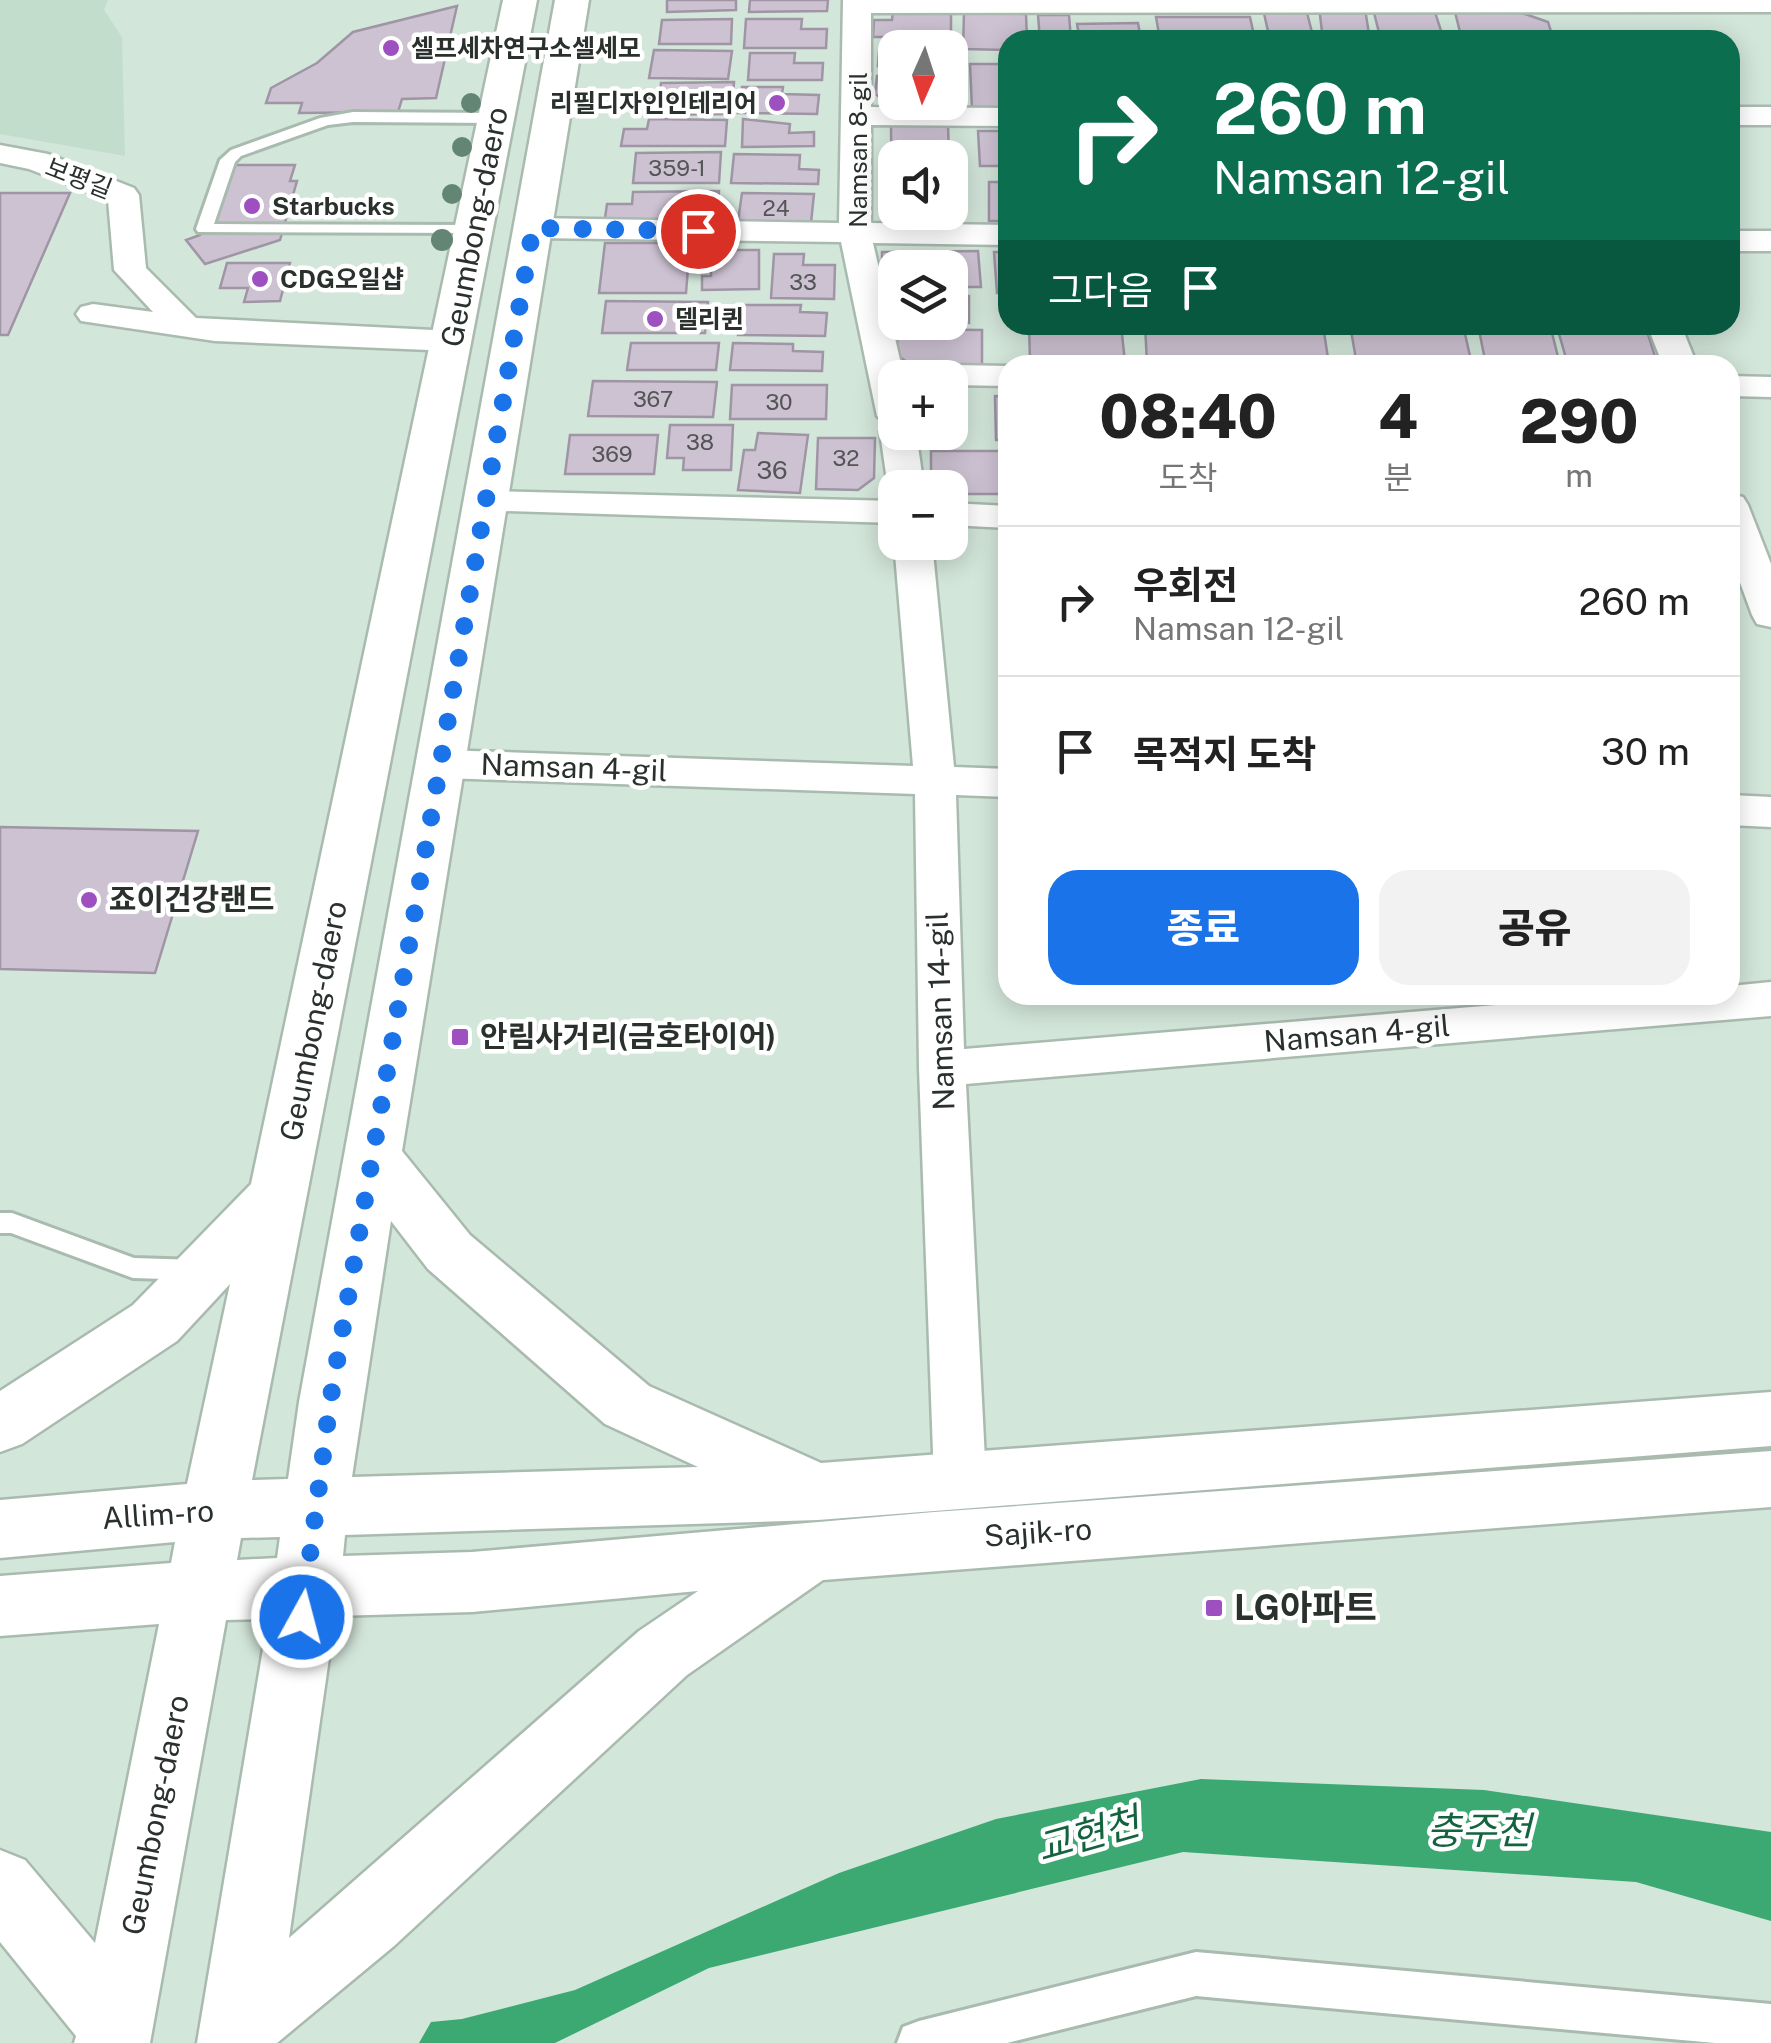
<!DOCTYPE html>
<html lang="ko">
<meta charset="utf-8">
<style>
:root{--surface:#fff;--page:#f2f2f2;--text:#222;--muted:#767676;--line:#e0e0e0;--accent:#1a73e8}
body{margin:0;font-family:"Public Sans","Noto Sans KR",sans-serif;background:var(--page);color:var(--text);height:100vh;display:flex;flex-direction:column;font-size:38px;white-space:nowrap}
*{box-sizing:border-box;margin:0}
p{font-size:32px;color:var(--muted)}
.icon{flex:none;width:55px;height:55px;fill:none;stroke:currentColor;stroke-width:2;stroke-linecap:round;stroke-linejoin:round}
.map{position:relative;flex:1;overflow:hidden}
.drawer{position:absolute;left:998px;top:355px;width:742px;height:650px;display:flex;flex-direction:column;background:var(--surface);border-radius:30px;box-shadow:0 5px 25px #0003}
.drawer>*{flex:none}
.banner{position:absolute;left:998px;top:30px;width:742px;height:305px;border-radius:30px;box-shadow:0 5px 25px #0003;background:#0b6e4f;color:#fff;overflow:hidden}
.needle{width:65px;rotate:183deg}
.controls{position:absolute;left:878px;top:30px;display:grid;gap:20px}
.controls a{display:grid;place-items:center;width:90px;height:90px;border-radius:20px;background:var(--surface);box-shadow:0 5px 25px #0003;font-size:50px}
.pin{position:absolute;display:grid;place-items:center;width:85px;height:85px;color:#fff;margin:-42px;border:5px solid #fff;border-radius:50%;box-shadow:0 2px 10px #0007}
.me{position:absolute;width:110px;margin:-55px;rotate:7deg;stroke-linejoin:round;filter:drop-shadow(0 0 8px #0008)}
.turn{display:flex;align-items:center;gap:35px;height:210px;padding:0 50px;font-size:45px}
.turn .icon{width:130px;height:130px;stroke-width:2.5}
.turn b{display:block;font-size:70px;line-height:85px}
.then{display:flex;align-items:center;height:95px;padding:0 50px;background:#0003;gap:20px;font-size:38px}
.eta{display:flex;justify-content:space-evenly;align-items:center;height:170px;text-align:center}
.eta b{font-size:60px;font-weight:800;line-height:70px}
.cta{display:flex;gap:20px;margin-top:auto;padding:20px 50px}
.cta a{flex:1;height:115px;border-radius:30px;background:var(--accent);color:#fff;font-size:40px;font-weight:800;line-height:115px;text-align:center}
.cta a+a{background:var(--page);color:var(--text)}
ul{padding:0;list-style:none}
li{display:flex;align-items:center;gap:30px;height:150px;padding:0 50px;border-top:2px solid var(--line)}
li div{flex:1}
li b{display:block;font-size:38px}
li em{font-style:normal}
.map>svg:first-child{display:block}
</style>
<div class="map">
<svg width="1771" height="2043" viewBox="0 0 1771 2043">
<rect width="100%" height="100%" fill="#d3e6da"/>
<path fill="#c3ddcd" d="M 0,0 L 108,0 L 104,10 L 122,37 L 125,156 L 0,134 Z"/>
<path fill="#3ca973" d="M 1201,1779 L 1484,1790 L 1771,1832 L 1771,1921 L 1636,1882 L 1183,1852 L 709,1968 L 555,2043 L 419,2043 L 431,2022 L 462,2019 L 575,1990 L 839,1873 L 996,1819 Z"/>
<path fill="#cdc2d2" stroke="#9f95a5" stroke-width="2.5" d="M 667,0 L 736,0 L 736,10 L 667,12 Z
M 750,0 L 828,0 L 827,11 L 749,12 Z
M 457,6 L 436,98 L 402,99 L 398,112 L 299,113 L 302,103 L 266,103 L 271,88 L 317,63 L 353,32 Z
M 1319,7 L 1365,9 L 1370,40 L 1323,40 Z
M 1263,9 L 1306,9 L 1314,40 L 1270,40 Z
M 1373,9 L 1434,9 L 1444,40 L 1381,40 Z
M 893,10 L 951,10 L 951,37 L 873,37 L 874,20 L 892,20 Z
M 1455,12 L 1522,13 L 1548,22 L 1553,38 L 1461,36 Z
M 964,13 L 1026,14 L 1027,40 L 1008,40 L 1008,50 L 963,49 Z
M 1038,15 L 1069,15 L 1071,40 L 1040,40 Z
M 1156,17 L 1250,17 L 1255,40 L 1160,40 Z
M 732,19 L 731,44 L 659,44 L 662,20 Z
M 746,19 L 802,19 L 801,29 L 827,29 L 826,48 L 744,48 Z
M 1138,23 L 1141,40 L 1080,40 L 1077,24 Z
M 893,45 L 950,45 L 950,48 L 895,48 L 895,66 L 878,66 L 879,52 L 893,52 Z
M 654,50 L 732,51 L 728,79 L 649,78 Z
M 750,53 L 795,53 L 794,63 L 823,63 L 822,80 L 748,80 Z
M 970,64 L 1008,64 L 1008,109 L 972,109 Z
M 877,76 L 895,76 L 895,102 L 950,102 L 949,106 L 890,104 L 875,94 Z
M 734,82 L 732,114 L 643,115 L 644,95 L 660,95 L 661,83 Z
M 742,87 L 783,87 L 782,94 L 819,95 L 817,114 L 738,113 Z
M 649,119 L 727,120 L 725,146 L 621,146 L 624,129 L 647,129 Z
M 743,119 L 790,124 L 789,133 L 814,132 L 814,146 L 742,147 Z
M 891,125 L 948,125 L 949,158 L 895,158 L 895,212 L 950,212 L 950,186 L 951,218 L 892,218 Z
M 978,131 L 1008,131 L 1008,166 L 980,166 Z
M 721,152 L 719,183 L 633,183 L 636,153 Z
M 734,154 L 800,155 L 799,169 L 819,170 L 818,184 L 731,183 Z
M 224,165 L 295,165 L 290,181 L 297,181 L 280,240 L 205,264 L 186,240 L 200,235 Z
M 989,182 L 1008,182 L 1008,221 L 989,221 Z
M 719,191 L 717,224 L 604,225 L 607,204 L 632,204 L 633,192 Z
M 0,193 L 70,193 L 8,335 L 0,335 Z
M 742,193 L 814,194 L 811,223 L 738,221 Z
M 605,243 L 690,243 L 686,293 L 599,293 Z
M 724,250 L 759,250 L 759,289 L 702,290 L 702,276 L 711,276 L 711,263 L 724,263 Z
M 978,251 L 981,287 L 950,287 L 950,268 L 895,268 L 895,287 L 882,287 L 882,252 Z
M 994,252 L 1008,252 L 1008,293 L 997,293 Z
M 774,254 L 804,254 L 803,265 L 835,265 L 834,299 L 771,298 Z
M 227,263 L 290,263 L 280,301 L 244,302 L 248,288 L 220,288 Z
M 950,296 L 969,296 L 969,323 L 950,322 Z
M 606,301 L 708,302 L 705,333 L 602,333 Z
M 740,305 L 801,305 L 800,312 L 827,313 L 825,336 L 738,335 Z
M 1029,325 L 1121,325 L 1125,362 L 1030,361 Z
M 1145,325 L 1323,325 L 1329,365 L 1147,363 Z
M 1350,325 L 1463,325 L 1472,365 L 1357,365 Z
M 1478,325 L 1550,325 L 1560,365 L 1486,365 Z
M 1557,327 L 1646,328 L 1657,363 L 1568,365 Z
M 898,329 L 982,330 L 982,368 L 914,367 L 897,355 Z
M 631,343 L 719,343 L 716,370 L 627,370 Z
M 733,343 L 793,344 L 793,351 L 823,352 L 822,371 L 730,370 Z
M 593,381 L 717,382 L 713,417 L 588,416 Z
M 732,385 L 827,385 L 826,419 L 730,419 Z
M 995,396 L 1008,397 L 1008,440 L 996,440 Z
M 670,425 L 733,425 L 731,470 L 683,470 L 684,458 L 667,458 Z
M 758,433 L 808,435 L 800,493 L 738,490 L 744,450 L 755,450 Z
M 570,435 L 658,435 L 654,474 L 565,474 Z
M 818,438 L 875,438 L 874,478 L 858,490 L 816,489 Z
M 931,451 L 1008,451 L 1008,494 L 952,494 L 950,488 L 931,479 Z
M 0,827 L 198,831 L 155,973 L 0,969 Z"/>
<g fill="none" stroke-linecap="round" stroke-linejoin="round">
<defs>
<path id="service" d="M 353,112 L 496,113 L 504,118 L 496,123 L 353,122 L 328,125 L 241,156 L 235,162 L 214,224 L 473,225 L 479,227 L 479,233 L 198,232 L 196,229 L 220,160 L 231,150 L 320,118 Z
M 0,1213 L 12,1213 L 134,1258 L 197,1260 L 206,1263 L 209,1270 L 206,1277 L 197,1280 L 133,1278 L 11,1233 L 0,1233 Z"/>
<path id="pedestrian" d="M 1196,1952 L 1771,2004 L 1771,2043 L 1715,2043 L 1196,1996 L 1007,2043 L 897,2043 L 903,2027 L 919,2021 Z"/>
<path id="minor" d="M 843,0 L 1771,0 L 1771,12 L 871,13 L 871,107 L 1008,108 L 1008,126 L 871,125 L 871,223 L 1008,225 L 1008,245 L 873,243 L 901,364 L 1008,366 L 1008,386 L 950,385 L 950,378 L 895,378 L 895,432 L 916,432 L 924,488 L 895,488 L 895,496 L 888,488 L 880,432 L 886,424 L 877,416 L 841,242 L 533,238 L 522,235 L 517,228 L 522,221 L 533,218 L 839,223 Z
M 1730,107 L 1771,107 L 1771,125 L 1730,125 Z
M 0,145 L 48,154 L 134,188 L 139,195 L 146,268 L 196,318 L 453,331 L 465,334 L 470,341 L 465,348 L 453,351 L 215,341 L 81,321 L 76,314 L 81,307 L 93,304 L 153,312 L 114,270 L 108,200 L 29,169 L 0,163 Z
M 1730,231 L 1771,231 L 1771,251 L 1730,251 Z
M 1647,325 L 1681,325 L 1697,365 L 1663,365 Z
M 1730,376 L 1771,377 L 1771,397 L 1730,396 Z
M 486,491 L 895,501 L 895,523 L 473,510 L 468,502 L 473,494 Z
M 1730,494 L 1743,497 L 1748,505 L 1771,564 L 1771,627 L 1757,624 L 1752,615 L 1730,555 Z
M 950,503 L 1008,506 L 1008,528 L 950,525 Z
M 894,542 L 932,542 L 954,767 L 1008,769 L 1008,797 L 956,795 L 964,1049 L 1616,995 L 1730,995 L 1730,986 L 1771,982 L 1771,1016 L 966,1084 L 986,1480 L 979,1496 L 960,1503 L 941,1496 L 934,1480 L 919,1068 L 915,794 L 441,778 L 427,774 L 421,764 L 427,754 L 441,750 L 913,766 Z
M 1730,795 L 1771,797 L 1771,827 L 1730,825 Z"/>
<path id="tertiary" d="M 503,0 L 537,0 L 252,1480 L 288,1479 L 299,1402 L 555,0 L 589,0 L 402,1151 L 470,1235 L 649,1386 L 821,1463 L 1771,1392 L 1771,1446 L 818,1520 L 345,1535 L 343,1556 L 472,1552 L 934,1512 L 1771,1451 L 1771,1507 L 823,1580 L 687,1675 L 394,1946 L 277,2043 L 197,2043 L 268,1619 L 226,1620 L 150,2043 L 74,2043 L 76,2036 L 0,1942 L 0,1850 L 25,1860 L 95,1943 L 159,1624 L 0,1636 L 0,1576 L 171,1563 L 175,1542 L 0,1558 L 0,1500 L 187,1484 L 230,1284 L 177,1341 L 22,1444 L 0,1452 L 0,1391 L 133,1305 L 251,1184 ZM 391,1221 L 428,1269 L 605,1424 L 698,1467 L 352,1477 ZM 280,1537 L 277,1558 L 237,1560 L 241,1538 ZM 698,1591 L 639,1631 L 289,1938 L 335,1616 L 472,1612 Z"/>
</defs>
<use href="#service" stroke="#a9baaf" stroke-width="6"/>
<use href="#pedestrian" stroke="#a9baaf" stroke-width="6"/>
<use href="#minor" stroke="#a9baaf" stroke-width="5"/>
<use href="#tertiary" stroke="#a9baaf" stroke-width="5"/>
<use href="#service" fill="#fff" fill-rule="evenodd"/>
<use href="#pedestrian" fill="#fff" fill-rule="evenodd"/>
<use href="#minor" fill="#fff" fill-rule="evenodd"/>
<use href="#tertiary" fill="#fff" fill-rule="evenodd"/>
</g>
<g fill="#638674">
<circle cx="471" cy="103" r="10"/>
<circle cx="462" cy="147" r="10"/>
<circle cx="452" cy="194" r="10"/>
<circle cx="442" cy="240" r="11"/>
</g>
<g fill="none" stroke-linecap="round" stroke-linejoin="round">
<path stroke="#1a73e8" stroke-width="18" stroke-dasharray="0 32.4" d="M 302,1617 L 330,1402 L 533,228 L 698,231"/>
</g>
<g fill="#9e50c1" stroke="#fff" stroke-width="4">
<circle cx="391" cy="48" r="10"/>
<circle cx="777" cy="103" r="10"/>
<circle cx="252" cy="206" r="10"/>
<circle cx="260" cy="279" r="10"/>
<circle cx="655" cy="319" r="10"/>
<circle cx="89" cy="900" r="10"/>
<rect x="450" y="1027" width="20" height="20" rx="5"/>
<rect x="1204" y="1598" width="20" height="20" rx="5"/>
</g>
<g text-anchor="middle" stroke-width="9" stroke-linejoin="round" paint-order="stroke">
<g font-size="22" fill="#535556">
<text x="677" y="176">359-1</text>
<text x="776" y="216">24</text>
<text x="803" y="290">33</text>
<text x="653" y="407">367</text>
<text x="779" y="410">30</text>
<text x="700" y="450">38</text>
<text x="612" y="462">369</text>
<text x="846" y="466">32</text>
</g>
<g font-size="25" font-weight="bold" fill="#2a312d" stroke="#fff" text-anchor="start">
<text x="411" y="57">셀프세차연구소셀세모</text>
<text x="757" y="112" text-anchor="end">리필디자인인테리어</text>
<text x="272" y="215">Starbucks</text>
<text x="280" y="288">CDG오일샵</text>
<text x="675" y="328">델리퀸</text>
</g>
<g font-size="25" fill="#2a312d" stroke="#fff">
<text transform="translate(858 150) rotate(-90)" y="9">Namsan 8-gil</text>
<text transform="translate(79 178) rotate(21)" y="9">보평길</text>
</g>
<g font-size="25" fill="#535556">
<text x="772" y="479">36</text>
</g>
<g font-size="30" fill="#2a312d" stroke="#fff">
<text transform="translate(475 227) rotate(-79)" y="10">Geumbong-daero</text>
<text transform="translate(574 768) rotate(2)" y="10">Namsan 4-gil</text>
<text transform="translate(941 1011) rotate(-92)" y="10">Namsan 14-gil</text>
<text transform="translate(314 1021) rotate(-79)" y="10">Geumbong-daero</text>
<text transform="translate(1357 1034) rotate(-5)" y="10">Namsan 4-gil</text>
<text transform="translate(158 1515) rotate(-4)" y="10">Allim-ro</text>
<text transform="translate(1038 1533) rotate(-4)" y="10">Sajik-ro</text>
<text transform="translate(156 1815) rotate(-79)" y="10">Geumbong-daero</text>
</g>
<g font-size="30" font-weight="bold" fill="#2a312d" stroke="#fff" text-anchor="start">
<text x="109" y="910">죠이건강랜드</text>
<text x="480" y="1047">안림사거리(금호타이어)</text>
</g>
<g font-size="35" font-weight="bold" fill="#2a312d" stroke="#fff" text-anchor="start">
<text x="1234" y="1620">LG아파트</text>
</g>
<g font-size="38" font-style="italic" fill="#13633e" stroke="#fff">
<text x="1479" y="1844">충주천</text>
<text transform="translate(1088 1835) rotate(-16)" y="13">교현천</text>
</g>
</g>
</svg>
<div class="controls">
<a><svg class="needle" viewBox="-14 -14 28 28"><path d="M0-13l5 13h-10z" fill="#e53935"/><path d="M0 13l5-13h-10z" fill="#767676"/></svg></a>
<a><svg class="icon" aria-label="sound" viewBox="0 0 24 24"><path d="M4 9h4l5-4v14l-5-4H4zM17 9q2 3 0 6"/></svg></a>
<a><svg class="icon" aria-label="layers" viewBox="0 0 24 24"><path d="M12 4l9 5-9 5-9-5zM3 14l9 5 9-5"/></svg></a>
<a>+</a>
<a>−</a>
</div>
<div class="pin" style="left:698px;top:231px;background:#d93025"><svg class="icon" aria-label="arrive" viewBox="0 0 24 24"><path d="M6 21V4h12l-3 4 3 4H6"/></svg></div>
<svg class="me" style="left:302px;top:1617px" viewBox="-20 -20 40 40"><circle r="17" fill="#1a73e8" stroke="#fff" stroke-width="3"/><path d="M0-11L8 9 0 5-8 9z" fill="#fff"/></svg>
<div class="banner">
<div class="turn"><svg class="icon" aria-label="right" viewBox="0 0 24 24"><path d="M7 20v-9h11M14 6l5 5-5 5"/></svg><div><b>260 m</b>Namsan 12-gil</div></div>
<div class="then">그다음<svg class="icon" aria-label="arrive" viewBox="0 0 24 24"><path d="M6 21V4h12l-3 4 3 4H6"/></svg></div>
</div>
<section class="drawer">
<div class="eta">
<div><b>08:40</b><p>도착</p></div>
<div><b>4</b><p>분</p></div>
<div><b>290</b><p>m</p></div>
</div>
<ul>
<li><svg class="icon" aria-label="right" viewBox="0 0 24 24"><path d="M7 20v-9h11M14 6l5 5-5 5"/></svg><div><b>우회전</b><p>Namsan 12-gil</p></div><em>260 m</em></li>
<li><svg class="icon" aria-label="arrive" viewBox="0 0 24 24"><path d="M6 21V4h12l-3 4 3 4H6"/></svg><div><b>목적지 도착</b></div><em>30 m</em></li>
</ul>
<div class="cta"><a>종료</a><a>공유</a></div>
</section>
</div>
